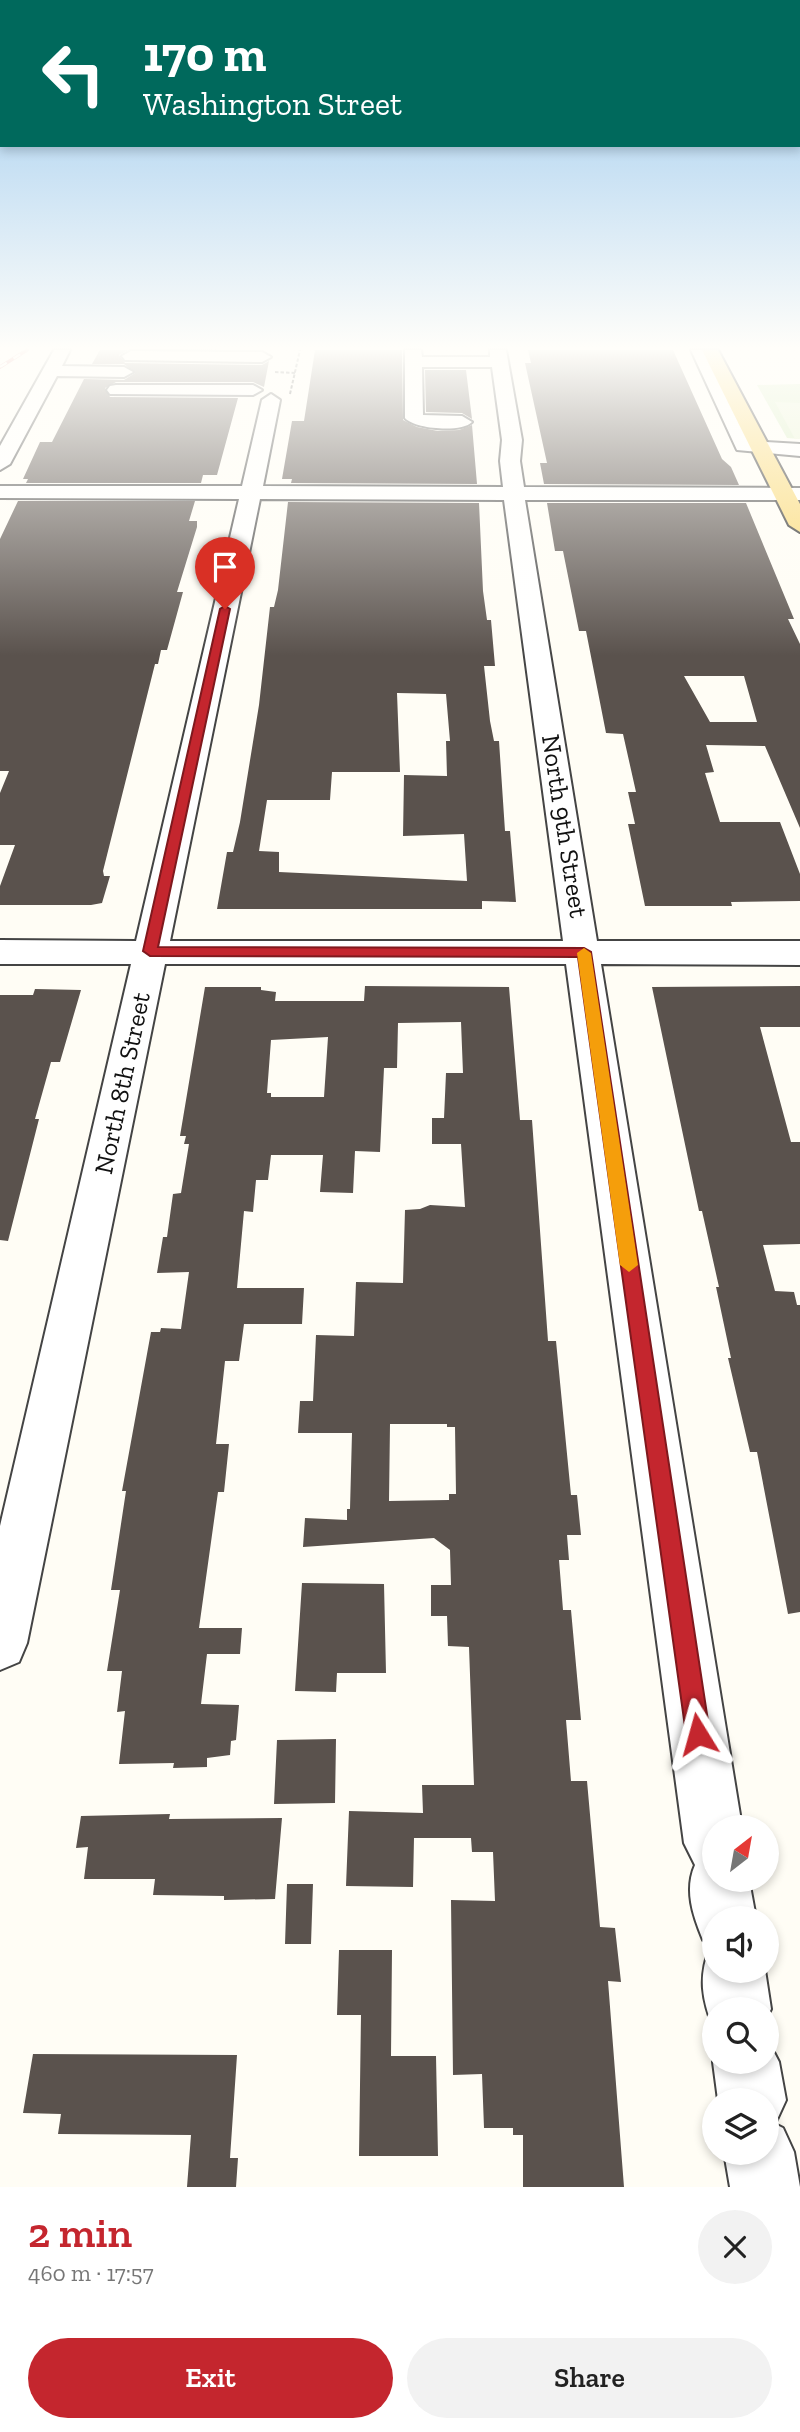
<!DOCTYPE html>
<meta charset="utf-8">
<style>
:root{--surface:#fff;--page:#f2f2f2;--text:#222;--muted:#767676;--accent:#c4262e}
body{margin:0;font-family:"Zilla Slab",serif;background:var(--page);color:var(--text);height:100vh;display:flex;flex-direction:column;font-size:26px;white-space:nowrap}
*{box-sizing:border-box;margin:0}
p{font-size:23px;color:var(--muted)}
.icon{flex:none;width:38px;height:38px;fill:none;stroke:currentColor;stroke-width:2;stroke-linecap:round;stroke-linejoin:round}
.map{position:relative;height:2187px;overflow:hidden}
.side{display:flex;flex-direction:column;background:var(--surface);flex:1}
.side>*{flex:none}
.hud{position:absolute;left:0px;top:0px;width:802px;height:147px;box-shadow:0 4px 10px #0003;background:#00695c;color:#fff;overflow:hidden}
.needle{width:46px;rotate:31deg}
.fabs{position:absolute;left:702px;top:1815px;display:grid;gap:14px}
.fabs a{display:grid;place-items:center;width:77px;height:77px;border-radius:50%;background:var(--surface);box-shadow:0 4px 10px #0003;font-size:35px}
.pin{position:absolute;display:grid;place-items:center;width:60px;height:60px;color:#fff;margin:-72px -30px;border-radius:50% 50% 50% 0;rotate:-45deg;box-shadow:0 0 7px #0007}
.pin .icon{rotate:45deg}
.me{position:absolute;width:77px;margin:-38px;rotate:352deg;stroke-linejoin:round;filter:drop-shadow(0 0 5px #0008)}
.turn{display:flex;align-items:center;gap:24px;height:147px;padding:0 28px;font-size:32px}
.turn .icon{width:91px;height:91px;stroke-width:2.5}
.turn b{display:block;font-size:49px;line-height:60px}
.round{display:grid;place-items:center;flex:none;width:74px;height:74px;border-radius:37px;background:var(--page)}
.headline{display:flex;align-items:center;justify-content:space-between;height:119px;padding:0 28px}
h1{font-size:42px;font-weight:600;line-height:52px;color:var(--accent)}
.primary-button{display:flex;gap:14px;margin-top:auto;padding:14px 28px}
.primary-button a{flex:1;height:80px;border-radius:42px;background:var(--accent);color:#fff;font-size:28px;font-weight:600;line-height:80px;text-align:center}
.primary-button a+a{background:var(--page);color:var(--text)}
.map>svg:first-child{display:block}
</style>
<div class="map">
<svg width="800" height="2187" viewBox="0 0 800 2187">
<rect width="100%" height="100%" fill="#fffdf5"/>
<path fill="#d5ebbd" d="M 800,384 L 800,439 L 787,438 L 757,385 Z"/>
<path fill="#e6f2cf" d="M 775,402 L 800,403 L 800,439 L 795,439 Z"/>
<path fill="#5a524d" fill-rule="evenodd" d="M 100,350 L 128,350 L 119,355 L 125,363 L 262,365 L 269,361 L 264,387 L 253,382 L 116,382 L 105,388 L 110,397 L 238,398 L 217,475 L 203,475 L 201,483 L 26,483 L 28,479 L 23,479 L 40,442 L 52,442 L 84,379 L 124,380 L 135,373 L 124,364 L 92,364 Z
M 315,350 L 402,350 L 403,420 L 417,427 L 438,431 L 459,430 L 472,425 L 477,484 L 291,483 L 292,479 L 282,479 L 292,421 L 304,421 Z
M 528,350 L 673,350 L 722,459 L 731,467 L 739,485 L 544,484 L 540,463 L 547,463 L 525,363 L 531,363 Z
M 425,370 L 466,370 L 472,419 L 462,413 L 426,412 Z
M 18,501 L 195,501 L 189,521 L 197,521 L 197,527 L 177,592 L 183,592 L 167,650 L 161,650 L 158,664 L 155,664 L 103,871 L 104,876 L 110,876 L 102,903 L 91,905 L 0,905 L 0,886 L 15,845 L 0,845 L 0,793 L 9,771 L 0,771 L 0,539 Z
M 288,502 L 479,503 L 483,591 L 487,620 L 491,620 L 495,666 L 484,666 L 490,721 L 494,741 L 499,741 L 505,831 L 510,831 L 516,902 L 482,901 L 482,909 L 217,909 L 227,852 L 233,852 L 240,822 L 259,705 L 270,607 L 274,607 L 278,590 ZM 397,693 L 446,694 L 450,741 L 446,741 L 447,776 L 404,775 L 403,836 L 464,834 L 467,881 L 279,872 L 279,852 L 259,851 L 267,800 L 330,800 L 332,772 L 400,772 Z
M 547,503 L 746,503 L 794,619 L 788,619 L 800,644 L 800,828 L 765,746 L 706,745 L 714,772 L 705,773 L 720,822 L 780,822 L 800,874 L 800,901 L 731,902 L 732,906 L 645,906 L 628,824 L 635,824 L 628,792 L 636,792 L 623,734 L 606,733 L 586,631 L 579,631 L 563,551 L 555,551 ZM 684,676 L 744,676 L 757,722 L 710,722 Z
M 365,986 L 509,987 L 520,1120 L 532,1120 L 548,1341 L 556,1341 L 571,1495 L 577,1495 L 581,1535 L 567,1535 L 569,1560 L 559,1560 L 563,1610 L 571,1610 L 581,1720 L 566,1720 L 571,1781 L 587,1781 L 600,1927 L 615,1928 L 621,1982 L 608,1981 L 624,2187 L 523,2187 L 523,2135 L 513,2135 L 513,2128 L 484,2128 L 482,2074 L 453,2075 L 451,1900 L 495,1901 L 493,1852 L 472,1852 L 471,1838 L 414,1838 L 413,1887 L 346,1886 L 349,1811 L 423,1813 L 422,1785 L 474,1785 L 469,1647 L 448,1646 L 447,1616 L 431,1616 L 431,1585 L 451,1585 L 450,1550 L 434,1538 L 303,1547 L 305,1518 L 347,1520 L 347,1509 L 350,1509 L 352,1433 L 298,1433 L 300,1401 L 313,1401 L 316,1335 L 354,1336 L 356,1282 L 403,1283 L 405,1210 L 420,1209 L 430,1205 L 465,1207 L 461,1144 L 432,1144 L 432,1118 L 444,1118 L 446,1073 L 463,1073 L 461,1022 L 398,1023 L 397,1068 L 384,1068 L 380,1152 L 355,1151 L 353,1193 L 320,1192 L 323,1155 L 271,1155 L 268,1180 L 256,1180 L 253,1212 L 244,1211 L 237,1288 L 304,1288 L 302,1324 L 244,1324 L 239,1361 L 225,1361 L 216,1444 L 229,1444 L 224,1492 L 218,1492 L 199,1628 L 242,1628 L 240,1654 L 207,1654 L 201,1704 L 239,1705 L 236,1740 L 231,1741 L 230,1755 L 207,1758 L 207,1767 L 173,1768 L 174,1763 L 119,1764 L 125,1711 L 117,1712 L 122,1671 L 107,1671 L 120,1590 L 111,1590 L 126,1491 L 122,1491 L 151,1332 L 160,1332 L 161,1328 L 181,1329 L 189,1272 L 157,1273 L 163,1237 L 167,1237 L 173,1194 L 181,1193 L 189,1144 L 184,1144 L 186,1136 L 180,1136 L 205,987 L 261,987 L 261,990 L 276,992 L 275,1001 L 364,1001 ZM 328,1037 L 324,1097 L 271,1097 L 271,1093 L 267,1093 L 271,1040 ZM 390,1424 L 447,1424 L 447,1427 L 455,1427 L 456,1494 L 449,1494 L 449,1500 L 389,1501 Z
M 800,986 L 800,1027 L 760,1027 L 791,1142 L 800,1142 L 800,1244 L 763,1245 L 775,1291 L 794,1292 L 797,1305 L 800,1305 L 800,1612 L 788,1614 L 757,1452 L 750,1452 L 728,1358 L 731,1358 L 716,1287 L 719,1287 L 702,1211 L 699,1211 L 652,987 Z
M 35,989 L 81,990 L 60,1062 L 51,1062 L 35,1119 L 39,1119 L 8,1241 L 0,1240 L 0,995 L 33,995 Z
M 302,1583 L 384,1584 L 386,1673 L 337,1673 L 336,1692 L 295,1691 Z
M 336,1739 L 335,1803 L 274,1804 L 277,1740 Z
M 170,1814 L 169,1819 L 282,1818 L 275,1899 L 224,1900 L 224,1896 L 153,1895 L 155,1879 L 84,1879 L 88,1847 L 76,1848 L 81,1816 Z
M 287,1884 L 313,1884 L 311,1944 L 285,1944 Z
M 339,1950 L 392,1950 L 391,2056 L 436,2056 L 438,2156 L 359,2156 L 361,2015 L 337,2015 Z
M 33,2054 L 237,2055 L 230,2158 L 238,2158 L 236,2187 L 187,2187 L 191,2135 L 58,2134 L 61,2114 L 23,2113 Z"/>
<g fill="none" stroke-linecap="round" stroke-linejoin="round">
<defs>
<path id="minor" d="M 54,350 L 70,350 L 62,366 L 124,367 L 133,372 L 124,377 L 57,376 L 10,464 L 0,470 L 0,446 Z
M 405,350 L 421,350 L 422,357 L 490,357 L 490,350 L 506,350 L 522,440 L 520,461 L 524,487 L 800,488 L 800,500 L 525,500 L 597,941 L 800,941 L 800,965 L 601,964 L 742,1827 L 714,1827 L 714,1880 L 749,1880 L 756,1918 L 714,1918 L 714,1945 L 703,1940 C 693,1916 684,1890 695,1865 L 684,1843 L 566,964 L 165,964 L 27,1643 L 19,1662 L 0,1670 L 0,1526 L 131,964 L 0,964 L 0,940 L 136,941 L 239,499 L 0,498 L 0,486 L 242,486 L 262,400 L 271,394 L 280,400 L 263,486 L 503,487 L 500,461 L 502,440 L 492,367 L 422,367 L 423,415 L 462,416 L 472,422 C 462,433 414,429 405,418 ZM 260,499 L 504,500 L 563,941 L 170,941 Z
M 691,350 L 707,350 L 751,441 L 800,444 L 800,456 L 737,450 Z
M 131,351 L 262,352 L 271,357 L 262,362 L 125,360 L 122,356 Z
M 116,385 L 253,385 L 262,390 L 253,395 L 110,394 L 107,390 L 110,386 Z
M 714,1946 L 714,1970 L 765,1970 L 771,2009 L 766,2019 L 766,2009 L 714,2009 L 714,2030 C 702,1999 698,1978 710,1947 Z
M 766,2037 L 779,2062 L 786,2100 L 775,2124 L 783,2128 L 794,2152 L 800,2187 L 730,2187 L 724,2152 L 766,2152 L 766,2100 L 718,2100 L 713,2062 L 714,2059 L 714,2062 L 766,2062 Z"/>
<path id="major" d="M 702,350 L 718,350 L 800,504 L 800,532 L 789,525 Z"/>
</defs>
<use href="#minor" stroke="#444" stroke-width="4"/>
<use href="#major" stroke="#222" stroke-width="4"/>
<path stroke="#333" stroke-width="2" stroke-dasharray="3.5 2" stroke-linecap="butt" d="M 275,372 L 296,373
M 290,394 L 300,350"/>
<use href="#minor" fill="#fff" fill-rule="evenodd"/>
<use href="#major" fill="#f9d66b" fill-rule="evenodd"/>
<defs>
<path id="rail" d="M 0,367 L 27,350"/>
</defs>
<use href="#rail" stroke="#c4262e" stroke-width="3.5"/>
<use href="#rail" stroke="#fff" stroke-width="2.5" stroke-dasharray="8" stroke-linecap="butt"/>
</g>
<linearGradient id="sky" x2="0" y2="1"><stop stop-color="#95c6ee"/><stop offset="0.53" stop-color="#fffefa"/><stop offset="1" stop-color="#fffefa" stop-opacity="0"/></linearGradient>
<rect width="800" height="656" fill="url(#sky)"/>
<path fill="#c4262e" stroke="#7f191e" stroke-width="2" d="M 225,606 L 230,609 L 158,947 L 584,948 L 591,952 L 710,1734 L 706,1743 L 698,1746 L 690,1743 L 686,1734 L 578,957 L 150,956 L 143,951 L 220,609 Z"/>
<path fill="#f59e0b" d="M 584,948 L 591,953 L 638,1265 L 629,1272 L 620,1265 L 577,953 Z"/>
<g text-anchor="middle" stroke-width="7" stroke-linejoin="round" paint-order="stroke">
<g font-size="26" fill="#111" stroke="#fff">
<text transform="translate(565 826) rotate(81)" y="9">North 9th Street</text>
<text transform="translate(122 1083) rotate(-78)" y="9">North 8th Street</text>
</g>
</g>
</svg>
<div class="fabs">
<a><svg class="needle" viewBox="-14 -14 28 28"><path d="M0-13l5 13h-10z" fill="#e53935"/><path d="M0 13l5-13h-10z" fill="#767676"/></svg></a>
<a><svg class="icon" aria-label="sound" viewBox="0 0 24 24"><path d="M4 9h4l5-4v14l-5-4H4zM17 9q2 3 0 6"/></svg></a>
<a><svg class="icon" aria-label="search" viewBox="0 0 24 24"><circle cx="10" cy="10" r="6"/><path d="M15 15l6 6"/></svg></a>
<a><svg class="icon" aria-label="layers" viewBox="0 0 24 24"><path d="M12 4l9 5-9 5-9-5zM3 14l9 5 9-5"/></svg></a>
</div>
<div class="pin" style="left:225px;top:609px;background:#d93025"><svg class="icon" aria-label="arrive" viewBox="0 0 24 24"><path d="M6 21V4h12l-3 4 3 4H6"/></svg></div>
<svg class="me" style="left:698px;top:1734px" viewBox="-20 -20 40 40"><path d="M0-17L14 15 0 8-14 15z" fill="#c4262e" stroke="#fff" stroke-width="4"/></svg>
<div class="hud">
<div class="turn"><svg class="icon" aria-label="left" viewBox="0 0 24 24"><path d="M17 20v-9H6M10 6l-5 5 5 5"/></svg><div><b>170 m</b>Washington Street</div></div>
</div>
</div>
<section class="side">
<div class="headline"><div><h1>2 min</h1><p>460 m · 17:57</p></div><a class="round"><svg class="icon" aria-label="close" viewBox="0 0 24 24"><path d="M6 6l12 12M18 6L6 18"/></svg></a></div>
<div class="primary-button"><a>Exit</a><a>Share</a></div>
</section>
